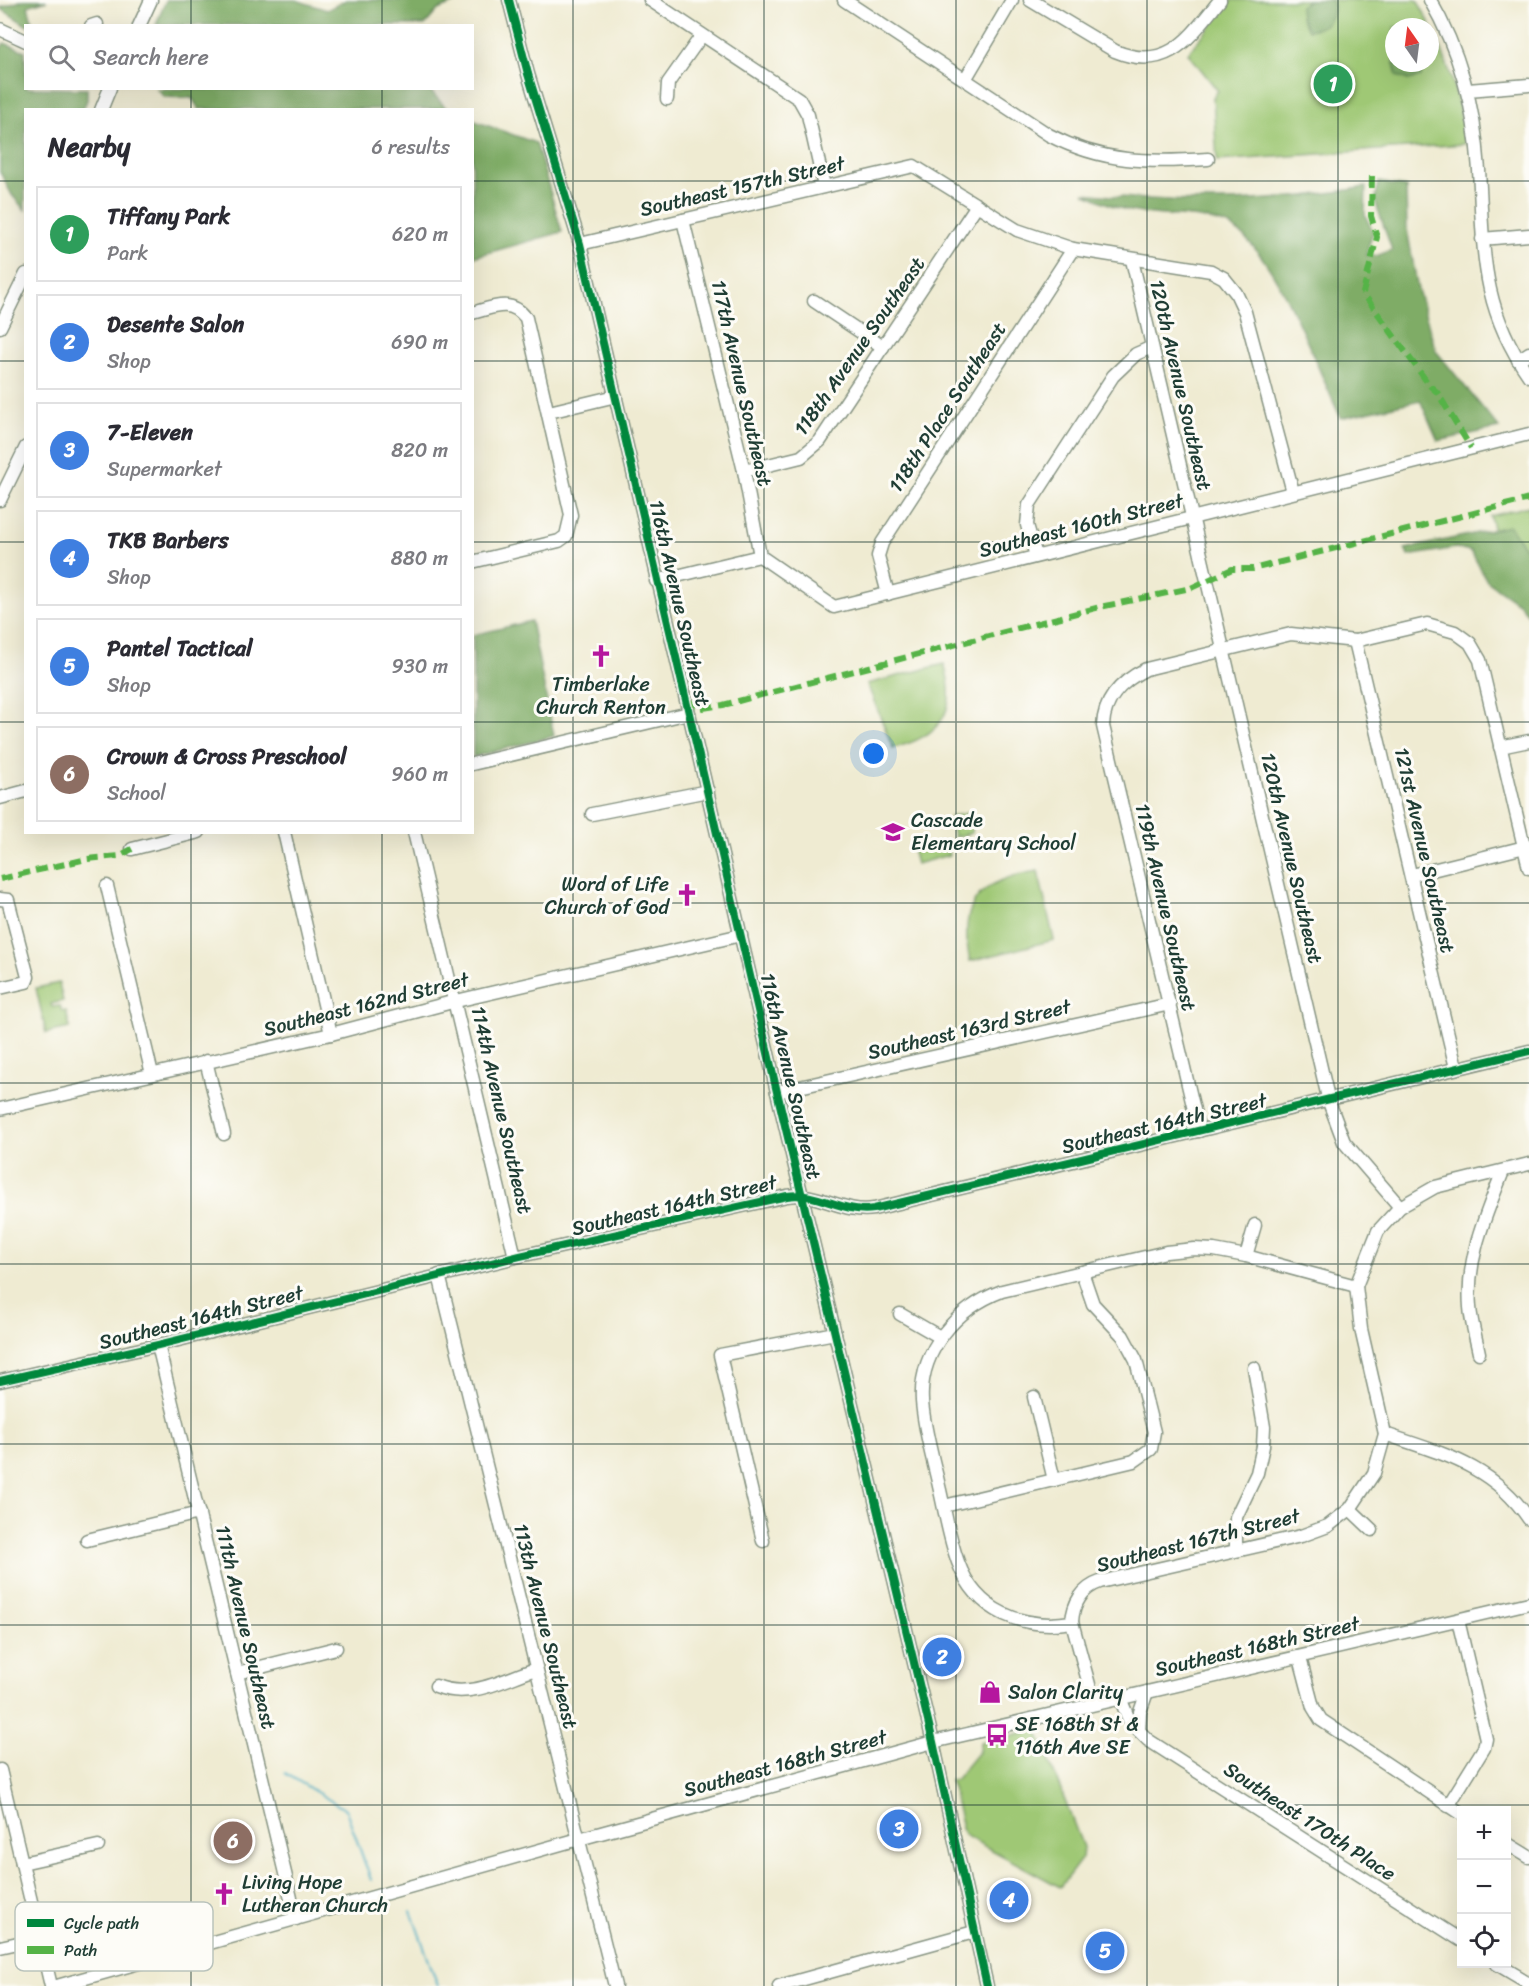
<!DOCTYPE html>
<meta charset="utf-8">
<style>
body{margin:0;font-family:Sriracha,sans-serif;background:#f2f2f3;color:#2b2b33}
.controls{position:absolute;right:18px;bottom:18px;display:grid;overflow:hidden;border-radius:0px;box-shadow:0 6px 24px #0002}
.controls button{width:54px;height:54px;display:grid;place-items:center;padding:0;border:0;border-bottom:2px solid #e1e1e2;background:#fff;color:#2b2b33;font:30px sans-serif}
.compass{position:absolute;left:1385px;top:18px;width:54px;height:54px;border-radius:50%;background:#fff;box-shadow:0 6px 24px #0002;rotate:346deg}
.you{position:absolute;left:874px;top:754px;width:21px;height:21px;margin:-15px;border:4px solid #fff;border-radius:50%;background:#1a73e8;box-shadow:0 0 0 9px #1a73e833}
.badge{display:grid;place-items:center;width:39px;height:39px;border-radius:50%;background:#b5179e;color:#fff;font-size:20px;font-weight:700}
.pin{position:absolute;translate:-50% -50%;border:3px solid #fff;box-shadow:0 2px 6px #0006}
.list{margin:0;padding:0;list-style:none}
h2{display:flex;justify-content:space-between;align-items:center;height:78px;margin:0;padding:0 24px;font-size:26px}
h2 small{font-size:20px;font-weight:400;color:#7c7c81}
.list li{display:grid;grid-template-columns:39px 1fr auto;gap:18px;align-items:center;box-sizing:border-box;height:96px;margin:0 12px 12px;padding:0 12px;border:2px solid #e1e1e2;border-radius:0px}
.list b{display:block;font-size:22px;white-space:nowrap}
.list p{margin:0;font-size:20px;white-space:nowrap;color:#7c7c81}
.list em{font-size:20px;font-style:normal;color:#7c7c81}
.icon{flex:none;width:33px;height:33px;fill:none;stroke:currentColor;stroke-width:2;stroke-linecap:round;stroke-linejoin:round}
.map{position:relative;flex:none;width:1529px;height:1986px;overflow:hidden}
.search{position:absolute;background:#fff;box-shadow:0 6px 24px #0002;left:24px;top:24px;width:450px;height:66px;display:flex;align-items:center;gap:15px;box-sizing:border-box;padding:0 21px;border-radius:0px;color:#7c7c81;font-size:22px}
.panel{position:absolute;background:#fff;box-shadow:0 6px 24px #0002;left:24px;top:108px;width:450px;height:726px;border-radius:0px}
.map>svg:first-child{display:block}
.green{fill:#9fc874;stroke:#5f8254;stroke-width:1.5;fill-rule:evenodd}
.forest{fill:#7fac66;stroke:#4f744d;stroke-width:1.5}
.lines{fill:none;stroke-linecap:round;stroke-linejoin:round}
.stream{stroke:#43abc3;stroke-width:2}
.minor-casing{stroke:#879483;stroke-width:15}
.minor{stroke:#fff;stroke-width:12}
.quiet{stroke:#55b346;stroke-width:6;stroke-dasharray:12 6;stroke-linecap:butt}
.cycleway-casing{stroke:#fdfcf7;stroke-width:11}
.cycleway{stroke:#00873e;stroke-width:8}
.grid{fill:none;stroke:#1f3d34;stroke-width:1.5;stroke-opacity:0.55}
.labels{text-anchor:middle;stroke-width:6;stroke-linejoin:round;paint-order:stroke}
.street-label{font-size:20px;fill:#1f3d34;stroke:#fdfcf7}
.poi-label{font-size:20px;fill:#1f3d34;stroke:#fdfcf7;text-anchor:start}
.key{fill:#fdfcf7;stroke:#bac3bc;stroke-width:1.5}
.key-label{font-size:16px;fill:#1f3d34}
</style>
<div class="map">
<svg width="1529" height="1986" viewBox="0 0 1529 1986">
<rect width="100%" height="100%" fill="#fdfcf7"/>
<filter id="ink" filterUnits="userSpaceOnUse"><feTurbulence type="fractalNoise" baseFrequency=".0167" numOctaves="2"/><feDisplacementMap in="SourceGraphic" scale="12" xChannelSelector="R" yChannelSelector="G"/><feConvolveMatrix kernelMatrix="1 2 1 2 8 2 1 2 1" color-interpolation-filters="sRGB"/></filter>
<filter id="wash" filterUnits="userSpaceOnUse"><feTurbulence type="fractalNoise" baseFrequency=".008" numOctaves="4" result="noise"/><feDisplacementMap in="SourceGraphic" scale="24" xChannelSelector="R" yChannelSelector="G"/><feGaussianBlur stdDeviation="1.35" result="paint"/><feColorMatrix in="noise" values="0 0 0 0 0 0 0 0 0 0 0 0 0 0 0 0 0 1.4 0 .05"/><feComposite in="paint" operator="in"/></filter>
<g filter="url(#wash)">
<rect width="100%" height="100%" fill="#efebd2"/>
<g class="green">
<path d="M1232 0H1417C1444 45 1459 92 1465 144L1217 161 1213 97 1218 91 1188 53ZM1394 27H1430V63H1394Z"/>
<path d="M1529 506V586L1497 543 1490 516Z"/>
<path d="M944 664C960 712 939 737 893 748L867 684Z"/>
<path d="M968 813 972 833 954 837 950 817Z"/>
<path d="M945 841 949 855 916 864 912 849Z"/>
<path d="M1038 871 1054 940 970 961C957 901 982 879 1038 871Z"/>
<path d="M59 983 63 1001 51 1004 52 1007 60 1006 62 1011H66L70 1028 46 1033 36 988Z"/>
<path d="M1037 1729 1083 1847 1082 1858 1060 1887 964 1835 950 1780H955L979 1751 980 1743Z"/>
</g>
<g class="forest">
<path d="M23 0H47L28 6 33 25H26L0 8Z"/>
<path d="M166 0H296L327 10 346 0H456L455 3 438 10 425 25H156Z"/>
<path d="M1308 0H1332C1336 19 1326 28 1308 30L1301 17 1300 6Z"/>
<path d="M4 43 25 51 26 88 87 89V100L83 109 26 110 25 210 12 195 0 172V50Z"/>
<path d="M1394 63H1424L1421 77 1408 80 1397 76Z"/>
<path d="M157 89H429L447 109H199L192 98 164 97Z"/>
<path d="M472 120 536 143 562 232 473 257Z"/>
<path d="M1379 182 1406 187 1407 229 1418 290 1436 351 1499 428 1438 441 1420 400 1341 418C1317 371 1273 238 1222 223 1193 214 1165 217 1136 212 1117 209 1101 201 1084 193 1178 205 1272 204 1366 187L1365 215 1373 232 1366 255 1376 256 1392 250 1375 201Z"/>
<path d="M1509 526 1529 553V615L1519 604 1487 581 1471 551 1456 548 1408 556 1405 549Z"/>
<path d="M531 621 554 736 473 757V635Z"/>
</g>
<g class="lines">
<g class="stream">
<path d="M285 1773 346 1810 371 1880"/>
<path d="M411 1911 438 1986"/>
</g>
</g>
</g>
<g filter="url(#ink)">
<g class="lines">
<g class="minor-casing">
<g id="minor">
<path d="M509 0 528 74 580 244 777 1092 933 1742 987 1986"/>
<path d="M650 0 799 99 808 115 824 186"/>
<path d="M844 0 1049 135C1103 163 1149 163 1208 159"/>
<path d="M1030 0 1115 51C1168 73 1190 37 1220 0"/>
<path d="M1430 0C1461 53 1475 110 1479 170 1484 251 1480 306 1529 376"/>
<path d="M91 26 97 24"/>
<path d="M139 26 151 0"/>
<path d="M0 29 26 41"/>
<path d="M966 78 1012 0"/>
<path d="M1468 90 1529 85"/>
<path d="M667 99 668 83 702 35"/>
<path d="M101 110 110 88"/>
<path d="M683 220 744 471 760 556"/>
<path d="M1482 239 1529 235"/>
<path d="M580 244 914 166 1017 230 1073 249 1211 271 1224 278 1236 293 1245 312 1293 492"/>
<path d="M1132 260 1329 1102 1344 1142 1400 1207"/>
<path d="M814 301 883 347"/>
<path d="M472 313C494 307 511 298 526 318L571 515 566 536 559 541 472 562"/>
<path d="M0 327 26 274"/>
<path d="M1518 360 1529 353"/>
<path d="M549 412 616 396"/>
<path d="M744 471 801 457 820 441 977 205"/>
<path d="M0 500 26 447"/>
<path d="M1036 556 1027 525 1029 505 1113 376 1136 354 1152 347"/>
<path d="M656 581 760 556 834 607 1529 434"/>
<path d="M888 594 878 556 882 543 1073 249"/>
<path d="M1355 641 1456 1068"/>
<path d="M1500 747 1529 741"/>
<path d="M472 764 689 713"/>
<path d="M0 798 26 791"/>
<path d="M592 814 708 791"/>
<path d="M284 832 331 1034"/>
<path d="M414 832 515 1257"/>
<path d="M132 849 199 832"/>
<path d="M1412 875 1529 846"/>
<path d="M107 886 152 1074"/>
<path d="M0 899 8 900 28 977 26 982 0 988"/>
<path d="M206 1061 224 1134"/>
<path d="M777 1092 1170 1004"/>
<path d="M0 1109 331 1034 456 1001 741 935"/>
<path d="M1199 1131 1103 726C1104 698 1122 681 1146 669L1291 634 1355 641 1427 624 1455 632 1470 643 1480 660 1529 868"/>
<path d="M1246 1256 1255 1225"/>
<path d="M439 1275 615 1986"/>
<path d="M900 1314 940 1337"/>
<path d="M158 1345 296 1919"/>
<path d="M1479 1353C1476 1338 1471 1322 1470 1307 1466 1258 1486 1215 1503 1171"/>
<path d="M0 1381 158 1345 520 1256 787 1196C818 1191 843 1214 874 1209L1529 1051"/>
<path d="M1034 1397 1054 1480"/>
<path d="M1385 1434C1443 1454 1492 1465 1529 1519"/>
<path d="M944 1506 1134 1461 1151 1449 1154 1432 1136 1360 1123 1336 1093 1304 1082 1272"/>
<path d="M1350 1509 1372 1530"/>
<path d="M87 1540 199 1513"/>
<path d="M763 1541 720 1355 835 1333"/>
<path d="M1236 1550V1517L1257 1473 1263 1446 1264 1427 1254 1368"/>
<path d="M1072 1622C1023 1630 976 1612 958 1562 949 1538 945 1511 939 1486 933 1459 924 1430 922 1401 919 1350 957 1308 1002 1291L1166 1252 1194 1249 1214 1250 1246 1256 1356 1286"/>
<path d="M1300 1658 1313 1707 1321 1720 1462 1814"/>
<path d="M237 1673 336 1648"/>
<path d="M436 1686C471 1700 504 1679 536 1669"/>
<path d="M1120 1698 1130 1722 1148 1740 1462 1941"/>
<path d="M1094 1703 1072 1622C1073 1604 1082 1588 1100 1582L1301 1536 1328 1526 1350 1509 1374 1473 1385 1434 1361 1329 1356 1286 1378 1231 1400 1207 1435 1187 1529 1164"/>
<path d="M1139 1731 1140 1712 1147 1692"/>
<path d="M0 1770 51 1986"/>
<path d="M1448 1806 1484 1748 1486 1739 1458 1620"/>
<path d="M1506 1843 1529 1857"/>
<path d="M22 1863 98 1846"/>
<path d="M0 1947 40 1938"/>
<path d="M1497 1964 1529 1983"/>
<path d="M57 1986 579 1839 933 1742 1529 1603"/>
<path d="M779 1986 974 1932"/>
</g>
</g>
<use href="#minor" class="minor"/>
<g class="quiet">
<path d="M1372 176 1371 216 1377 237 1363 293 1430 386 1437 392 1471 448"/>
<path d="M686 700 703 708 723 705 1100 607 1191 588 1232 569H1253L1529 499"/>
<path d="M0 879 87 859 119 856 132 849"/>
</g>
<g class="cycleway-casing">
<g id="cycleway">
<path d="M509 0 528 74 580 244 777 1092 933 1742 987 1986"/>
<path d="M0 1381 158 1345 520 1256 787 1196C818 1191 843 1214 874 1209L1529 1051"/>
</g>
</g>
<use href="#cycleway" class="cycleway"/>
</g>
</g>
<path class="grid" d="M191 0V26M382 0V26M573 0V1986M764 0V1986M956 0V1986M1147 0V1986M1338 0V1986M191 88V110M382 88V110M0 181H26M472 181H1529M0 361H26M472 361H1529M0 542H26M472 542H1529M0 722H26M472 722H1529M191 832V1986M382 832V1986M0 903H1529M0 1083H1529M0 1264H1529M0 1444H1529M0 1625H1529M0 1805H1529"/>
<defs>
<g id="church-bare" transform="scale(1.8)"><path d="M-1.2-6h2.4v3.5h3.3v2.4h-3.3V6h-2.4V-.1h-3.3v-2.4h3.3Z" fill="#b5179e" stroke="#fdfcf7" stroke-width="2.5" paint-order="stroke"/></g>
<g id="school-bare" transform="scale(1.8)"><path d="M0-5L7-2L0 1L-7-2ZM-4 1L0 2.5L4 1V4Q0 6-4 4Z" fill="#b5179e" stroke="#fdfcf7" stroke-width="2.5" paint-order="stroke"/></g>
<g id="shop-bare" transform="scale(1.8)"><path d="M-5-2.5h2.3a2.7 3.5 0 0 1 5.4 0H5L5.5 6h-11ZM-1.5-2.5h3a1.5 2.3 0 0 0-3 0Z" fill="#b5179e" stroke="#fdfcf7" stroke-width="2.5" paint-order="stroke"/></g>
<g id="bus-bare" transform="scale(1.8)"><path d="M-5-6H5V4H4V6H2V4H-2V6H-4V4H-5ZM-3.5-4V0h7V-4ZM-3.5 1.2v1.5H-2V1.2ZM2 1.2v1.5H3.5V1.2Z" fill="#b5179e" stroke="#fdfcf7" stroke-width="2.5" paint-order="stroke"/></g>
</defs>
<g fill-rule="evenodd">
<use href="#church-bare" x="601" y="656"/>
<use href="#school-bare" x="893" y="832"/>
<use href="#church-bare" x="687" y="895"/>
<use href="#shop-bare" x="990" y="1692"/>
<use href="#bus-bare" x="997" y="1735"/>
<use href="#church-bare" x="224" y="1894"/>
</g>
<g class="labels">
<g class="street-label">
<text transform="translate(742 186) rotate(-13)" y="7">Southeast 157th Street</text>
<text transform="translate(859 346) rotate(-55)" y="7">118th Avenue Southeast</text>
<text transform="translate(742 383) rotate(77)" y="7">117th Avenue Southeast</text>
<text transform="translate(1181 385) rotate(77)" y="7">120th Avenue Southeast</text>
<text transform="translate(947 407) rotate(-57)" y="7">118th Place Southeast</text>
<text transform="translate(1081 525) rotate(-14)" y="7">Southeast 160th Street</text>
<text transform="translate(680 603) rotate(77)" y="7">116th Avenue Southeast</text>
<text transform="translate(1425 850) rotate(77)" y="7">121st Avenue Southeast</text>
<text transform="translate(1292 858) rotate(77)" y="7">120th Avenue Southeast</text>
<text transform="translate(1166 907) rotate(77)" y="7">119th Avenue Southeast</text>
<text transform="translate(366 1004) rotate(-14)" y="7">Southeast 162nd Street</text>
<text transform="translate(969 1029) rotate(-13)" y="7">Southeast 163rd Street</text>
<text transform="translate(791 1076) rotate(77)" y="7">116th Avenue Southeast</text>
<text transform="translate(502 1110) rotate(77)" y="7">114th Avenue Southeast</text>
<text transform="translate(1164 1123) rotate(-13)" y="7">Southeast 164th Street</text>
<text transform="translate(674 1205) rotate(-13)" y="7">Southeast 164th Street</text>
<text transform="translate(201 1317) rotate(-14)" y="7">Southeast 164th Street</text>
<text transform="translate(1198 1540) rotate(-14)" y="7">Southeast 167th Street</text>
<text transform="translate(546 1626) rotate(76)" y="7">113th Avenue Southeast</text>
<text transform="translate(246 1627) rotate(77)" y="7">111th Avenue Southeast</text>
<text transform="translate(1257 1646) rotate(-13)" y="7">Southeast 168th Street</text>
<text transform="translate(785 1763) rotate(-15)" y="7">Southeast 168th Street</text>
<text transform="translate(1310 1821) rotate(33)" y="7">Southeast 170th Place</text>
</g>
<g class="poi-label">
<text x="601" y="691" text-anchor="middle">Timberlake<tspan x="601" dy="23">Church Renton</tspan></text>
<text x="911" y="827">Cascade<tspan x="911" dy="23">Elementary School</tspan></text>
<text x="669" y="891" text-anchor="end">Word of Life<tspan x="669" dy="23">Church of God</tspan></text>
<text x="1008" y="1699">Salon Clarity</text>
<text x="1015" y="1731">SE 168th St &amp;<tspan x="1015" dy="23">116th Ave SE</tspan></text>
<text x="242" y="1889">Living Hope<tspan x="242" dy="23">Lutheran Church</tspan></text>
</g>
</g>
<rect x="15" y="1902" width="198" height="69" rx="9" class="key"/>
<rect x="27" y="1919" width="27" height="8" fill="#00873e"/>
<rect x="27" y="1946" width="27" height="8" fill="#55b346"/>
<g class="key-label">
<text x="64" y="1929">Cycle path</text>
<text x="64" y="1956">Path</text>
</g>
</svg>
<div class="controls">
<button>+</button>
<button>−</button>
<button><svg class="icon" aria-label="locate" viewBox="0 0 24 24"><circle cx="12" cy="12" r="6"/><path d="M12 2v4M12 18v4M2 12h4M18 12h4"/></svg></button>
</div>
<svg class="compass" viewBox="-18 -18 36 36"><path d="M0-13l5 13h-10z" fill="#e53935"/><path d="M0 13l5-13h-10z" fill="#7c7c81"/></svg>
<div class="you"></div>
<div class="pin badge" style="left:1333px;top:84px;background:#2e9e5b">1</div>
<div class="pin badge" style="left:942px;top:1657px;background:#3f7fe0">2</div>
<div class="pin badge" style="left:899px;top:1829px;background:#3f7fe0">3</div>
<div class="pin badge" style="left:1009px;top:1900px;background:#3f7fe0">4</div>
<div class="pin badge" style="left:1105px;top:1951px;background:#3f7fe0">5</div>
<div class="pin badge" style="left:233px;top:1841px;background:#8d6e63">6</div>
<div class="search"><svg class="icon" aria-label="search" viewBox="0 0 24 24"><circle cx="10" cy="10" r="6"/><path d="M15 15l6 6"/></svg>Search here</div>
<section class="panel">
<h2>Nearby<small>6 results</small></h2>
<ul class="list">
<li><span class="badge" style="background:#2e9e5b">1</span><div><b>Tiffany Park</b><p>Park</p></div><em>620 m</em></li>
<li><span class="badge" style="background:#3f7fe0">2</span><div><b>Desente Salon</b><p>Shop</p></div><em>690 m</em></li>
<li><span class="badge" style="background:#3f7fe0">3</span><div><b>7-Eleven</b><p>Supermarket</p></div><em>820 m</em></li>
<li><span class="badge" style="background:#3f7fe0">4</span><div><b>TKB Barbers</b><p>Shop</p></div><em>880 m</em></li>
<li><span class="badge" style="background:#3f7fe0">5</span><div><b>Pantel Tactical</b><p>Shop</p></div><em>930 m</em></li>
<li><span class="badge" style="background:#8d6e63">6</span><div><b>Crown &amp; Cross Preschool</b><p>School</p></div><em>960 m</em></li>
</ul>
</section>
</div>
